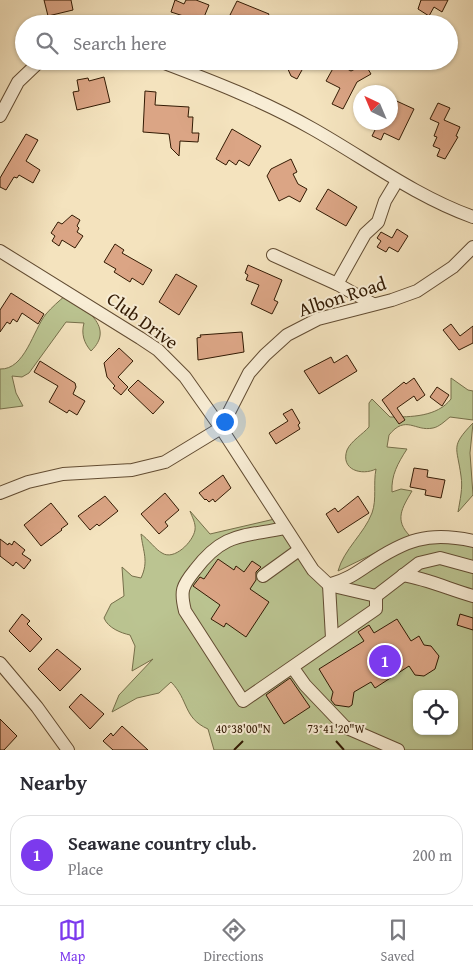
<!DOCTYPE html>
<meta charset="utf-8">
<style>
body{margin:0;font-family:"Gentium Book Plus",serif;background:#f2f2f3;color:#2b2b33}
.controls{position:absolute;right:15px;bottom:15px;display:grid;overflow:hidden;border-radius:10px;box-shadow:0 1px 4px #0004}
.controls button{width:45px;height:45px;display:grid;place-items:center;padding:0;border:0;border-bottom:1px solid #e1e1e2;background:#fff;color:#2b2b33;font:25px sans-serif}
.compass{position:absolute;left:353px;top:85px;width:45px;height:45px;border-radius:50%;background:#fff;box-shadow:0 1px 4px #0004;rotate:316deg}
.you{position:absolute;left:224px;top:421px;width:18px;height:18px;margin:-12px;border:4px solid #fff;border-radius:50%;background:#1a73e8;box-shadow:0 0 0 8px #1a73e833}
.badge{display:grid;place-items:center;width:32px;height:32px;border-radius:50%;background:#7c3aed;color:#fff;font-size:16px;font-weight:700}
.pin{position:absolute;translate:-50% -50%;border:2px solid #fff;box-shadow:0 1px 5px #0006}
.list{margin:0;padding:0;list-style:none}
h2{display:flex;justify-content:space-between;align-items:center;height:65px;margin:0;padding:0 20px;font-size:21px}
h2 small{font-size:16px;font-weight:400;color:#7c7c81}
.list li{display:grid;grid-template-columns:32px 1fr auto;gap:15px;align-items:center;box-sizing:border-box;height:80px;margin:0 10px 10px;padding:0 10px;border:1px solid #e1e1e2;border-radius:20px}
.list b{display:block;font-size:19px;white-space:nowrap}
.list p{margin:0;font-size:16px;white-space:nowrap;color:#7c7c81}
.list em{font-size:16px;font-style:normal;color:#7c7c81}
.icon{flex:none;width:28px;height:28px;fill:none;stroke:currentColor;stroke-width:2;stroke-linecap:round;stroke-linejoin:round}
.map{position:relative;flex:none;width:473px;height:750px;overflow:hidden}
.search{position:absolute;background:#fff;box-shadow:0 1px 4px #0004;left:15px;right:15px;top:15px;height:55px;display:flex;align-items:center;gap:12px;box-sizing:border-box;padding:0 18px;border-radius:28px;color:#7c7c81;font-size:19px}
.sheet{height:155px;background:#fff}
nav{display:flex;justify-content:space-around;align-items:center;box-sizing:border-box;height:70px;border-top:1px solid #e1e1e2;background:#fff;font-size:14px;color:#7c7c81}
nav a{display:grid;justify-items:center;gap:2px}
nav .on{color:#7c3aed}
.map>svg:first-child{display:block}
.green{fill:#bbc491;stroke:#766f4a;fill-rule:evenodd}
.building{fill:#dba585;stroke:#321a03}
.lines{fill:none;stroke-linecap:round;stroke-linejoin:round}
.minor-casing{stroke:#624c32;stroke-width:14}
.minor{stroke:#f8edd5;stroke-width:12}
.ticks{fill:none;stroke:#321a03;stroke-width:2}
.labels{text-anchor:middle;stroke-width:4;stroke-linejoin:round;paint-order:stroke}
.street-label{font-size:19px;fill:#321a03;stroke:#f8edd5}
.ticks-label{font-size:12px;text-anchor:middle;fill:#321a03;stroke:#f8edd5;stroke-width:4;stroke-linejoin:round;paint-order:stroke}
</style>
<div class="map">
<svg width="473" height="750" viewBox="0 0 473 750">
<rect width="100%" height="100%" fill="#f4e3be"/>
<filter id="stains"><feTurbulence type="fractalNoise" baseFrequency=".004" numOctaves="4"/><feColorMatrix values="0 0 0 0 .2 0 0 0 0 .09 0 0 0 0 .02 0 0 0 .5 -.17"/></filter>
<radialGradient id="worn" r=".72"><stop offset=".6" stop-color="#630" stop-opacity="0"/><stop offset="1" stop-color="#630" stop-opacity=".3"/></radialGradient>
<g class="green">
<path d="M66 295C84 308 116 327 91 351 84 343 81 334 84 323L66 322 29 373 22 377 12 376 16 393 23 406 0 409V369C25 370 33 330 46 314 52 307 59 301 66 295Z"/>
<path d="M451 378 468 390 473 391V420L450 417C445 421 439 427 433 428 415 432 406 414 389 435L387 447 407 449C398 463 391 475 392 492L401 489 412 491C402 508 394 520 410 536L338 571C344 549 364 534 372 513 377 499 373 484 376 469 362 476 340 470 347 450 351 441 363 434 369 427V403L372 399 390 417C411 417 437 417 451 399Z"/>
<path d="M473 423 470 453 473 495 458 512C460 500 463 488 461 476 457 446 450 447 473 423Z"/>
<path d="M190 511 210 534 279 518 324 583 417 535 473 540V750H214L208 729C183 718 189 700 171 682L159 693 137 698 112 712 119 695 153 659 132 671 135 646 130 635C121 633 108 628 104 618L111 604 124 596 122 567 132 576 141 578C149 561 143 552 141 534 148 539 156 550 162 553 174 561 193 542 195 530 196 523 192 517 190 511ZM417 694H454V731H417Z"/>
</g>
<g class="building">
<path d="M44 0H71L73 10 48 16Z"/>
<path d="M175 0 184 4 186 0H196L209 5 202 22 171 12Z"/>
<path d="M421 0H448L442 12 434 7 429 16 418 9Z"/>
<path d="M237 1 269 14 264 24H251L230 15Z"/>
<path d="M291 61H307L297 79 291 76 287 67 286 63Z"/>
<path d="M336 63 351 71 365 64 371 74 357 82 343 109 332 104 340 88 326 81Z"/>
<path d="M104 77 110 102 77 110 73 92 79 91 77 80 88 78 89 81Z"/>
<path d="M145 91 156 92 155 105 189 107 188 117H193L192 133H199L198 142 180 141 179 156 171 148 169 134 143 132Z"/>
<path d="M390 98 414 109 399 140 384 133 381 140 372 136 379 122H390Z"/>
<path d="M438 103 450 108 444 120 460 127 456 136 458 137 445 159 437 156 440 149 433 146 437 137 434 136 439 123 430 119Z"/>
<path d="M232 129 261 146 249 166 239 160 236 165 229 160 226 165 216 159Z"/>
<path d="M26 134 38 140 26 161 40 170 33 183 19 175 17 178 14 177 6 190 0 187V178Z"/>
<path d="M291 159 297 172 293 174 298 184 307 189 300 202 289 196 279 201 267 176 271 169Z"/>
<path d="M328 189 357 207 346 226 316 209Z"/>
<path d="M72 215 80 220 77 226 79 228 77 232 83 236 75 248 62 240 59 246 52 241 55 236 51 233 58 222 62 224Z"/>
<path d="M397 229 408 236 398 252 389 247 386 252 377 247 381 241 377 238 381 232 392 238Z"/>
<path d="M115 244 124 250 122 253 152 270 143 285 132 278 130 282 114 272 116 269 104 262Z"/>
<path d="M248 265 282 280 274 300 278 302 272 314 251 304 259 285 246 280 248 275 245 273Z"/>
<path d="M176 274 197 286 179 315 159 302Z"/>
<path d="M11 293 44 314 38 324 22 313 17 322 13 319 10 324 7 322 0 332V310Z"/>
<path d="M451 324 460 336 473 326V343L459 350 443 330Z"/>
<path d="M242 332 244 352 198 360 197 338 201 337 200 335Z"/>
<path d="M119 348 133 361 118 377 128 387 121 395 113 388 115 386 107 377 104 363Z"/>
<path d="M347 355 357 371 319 394 304 371 331 357 334 363Z"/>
<path d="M40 361 75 383 76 387 73 394 85 401 77 415 69 410 67 413 49 402 58 386 34 372Z"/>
<path d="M414 378 425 395 417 401 414 396 397 408 405 420 399 424 382 400 404 382 406 384Z"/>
<path d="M138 380 164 402 153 414 128 390Z"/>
<path d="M437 387 449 395 442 406 430 397Z"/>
<path d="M292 409 300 423 298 425 300 429 276 444 269 433 288 421 283 414Z"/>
<path d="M414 468 428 470 427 477 445 480 441 498 425 495 426 490 410 487Z"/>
<path d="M223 475 231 488 215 502 213 499 209 502 206 499 205 500 199 493Z"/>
<path d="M165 493 179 510 165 522 168 526 159 534 141 514Z"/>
<path d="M105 496 118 511 99 526 97 524 90 530 78 516Z"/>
<path d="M358 496 369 513 338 533 326 514 335 508 338 512Z"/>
<path d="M51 503 68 524 61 529 62 530 41 546 24 525Z"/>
<path d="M0 539 8 545 9 543 12 545 14 541 25 550 22 554 31 560 24 569 16 562 13 566 0 556Z"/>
<path d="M218 559 234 570 236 566 244 572 252 561 261 567 256 572V580L250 589 269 602 246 637 226 623 224 627 211 619 220 605 193 586 200 577 204 579Z"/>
<path d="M22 614 30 621 27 624 42 639 30 652 9 631Z"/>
<path d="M460 614 473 618V630L457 625Z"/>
<path d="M397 619 411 641 419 636 424 645 431 646 439 656 435 669 424 676 415 675 409 666 375 688 371 682 354 692 352 705 349 707 335 705 331 700 333 692 319 669 364 641 358 632 369 625 374 633Z"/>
<path d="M57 649 81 669 60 691 38 669Z"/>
<path d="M290 678 310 707 284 724 266 695Z"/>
<path d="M81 694 104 714 90 729 69 707Z"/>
<path d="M0 719 17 736 4 750H0Z"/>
<path d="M122 726 148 750H113L103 741 111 733 113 736Z"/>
</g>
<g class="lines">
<g class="minor-casing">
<g id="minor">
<path d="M159 61C212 81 264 101 313 129 366 159 415 196 473 217"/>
<path d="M0 116 18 82 40 61"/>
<path d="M0 251 140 338 158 350 185 377 221 428 313 570 329 585 376 596"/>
<path d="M273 255 337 284 373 304"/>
<path d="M337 284 365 234 378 222 385 201 397 181"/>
<path d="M0 493 28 482 63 474 132 470 165 462 221 428 249 373 265 355 287 335 318 319 392 300 417 291 453 267 473 247"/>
<path d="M285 528C242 537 224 532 195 570 182 586 180 591 185 611L243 701 376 609V596L419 563 440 558 473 567"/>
<path d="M403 575C427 579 449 589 473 596"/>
<path d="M263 576 299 550"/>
<path d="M331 584C346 580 355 574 368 565 405 540 428 531 473 541"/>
<path d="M329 585 332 638"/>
<path d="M0 663 37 707 68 750"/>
<path d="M293 668 305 685 345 727 398 750"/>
</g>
</g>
<use href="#minor" class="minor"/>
</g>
<path class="ticks" d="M336 741 344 750M234 750 243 741"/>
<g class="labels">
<g class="street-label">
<text transform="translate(342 296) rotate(-18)" y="7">Albon Road</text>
<text transform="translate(143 320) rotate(36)" y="7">Club Drive</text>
</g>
</g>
<g class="ticks-label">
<text x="336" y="733">73°41'20"W</text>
<text x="243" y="733">40°38'00"N</text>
</g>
<rect width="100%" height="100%" filter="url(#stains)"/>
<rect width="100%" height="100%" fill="url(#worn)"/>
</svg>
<div class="controls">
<button><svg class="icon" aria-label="locate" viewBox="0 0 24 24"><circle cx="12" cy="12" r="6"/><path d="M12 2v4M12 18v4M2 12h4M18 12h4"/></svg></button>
</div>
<svg class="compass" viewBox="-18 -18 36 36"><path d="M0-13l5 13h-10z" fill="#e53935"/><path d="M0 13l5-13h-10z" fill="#7c7c81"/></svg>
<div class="you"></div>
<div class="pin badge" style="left:385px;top:661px">1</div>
<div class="search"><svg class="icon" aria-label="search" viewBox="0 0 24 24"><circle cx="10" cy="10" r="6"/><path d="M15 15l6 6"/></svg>Search here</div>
</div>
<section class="sheet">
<h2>Nearby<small></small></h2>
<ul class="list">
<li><span class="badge">1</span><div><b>Seawane country club.</b><p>Place</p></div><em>200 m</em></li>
</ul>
</section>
<nav>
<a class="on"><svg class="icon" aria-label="map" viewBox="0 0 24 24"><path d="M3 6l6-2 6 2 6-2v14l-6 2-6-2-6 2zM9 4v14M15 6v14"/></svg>Map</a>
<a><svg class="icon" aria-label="directions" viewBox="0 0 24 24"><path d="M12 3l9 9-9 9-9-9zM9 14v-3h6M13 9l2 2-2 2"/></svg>Directions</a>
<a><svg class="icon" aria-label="saved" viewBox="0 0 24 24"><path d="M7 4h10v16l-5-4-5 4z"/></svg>Saved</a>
</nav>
